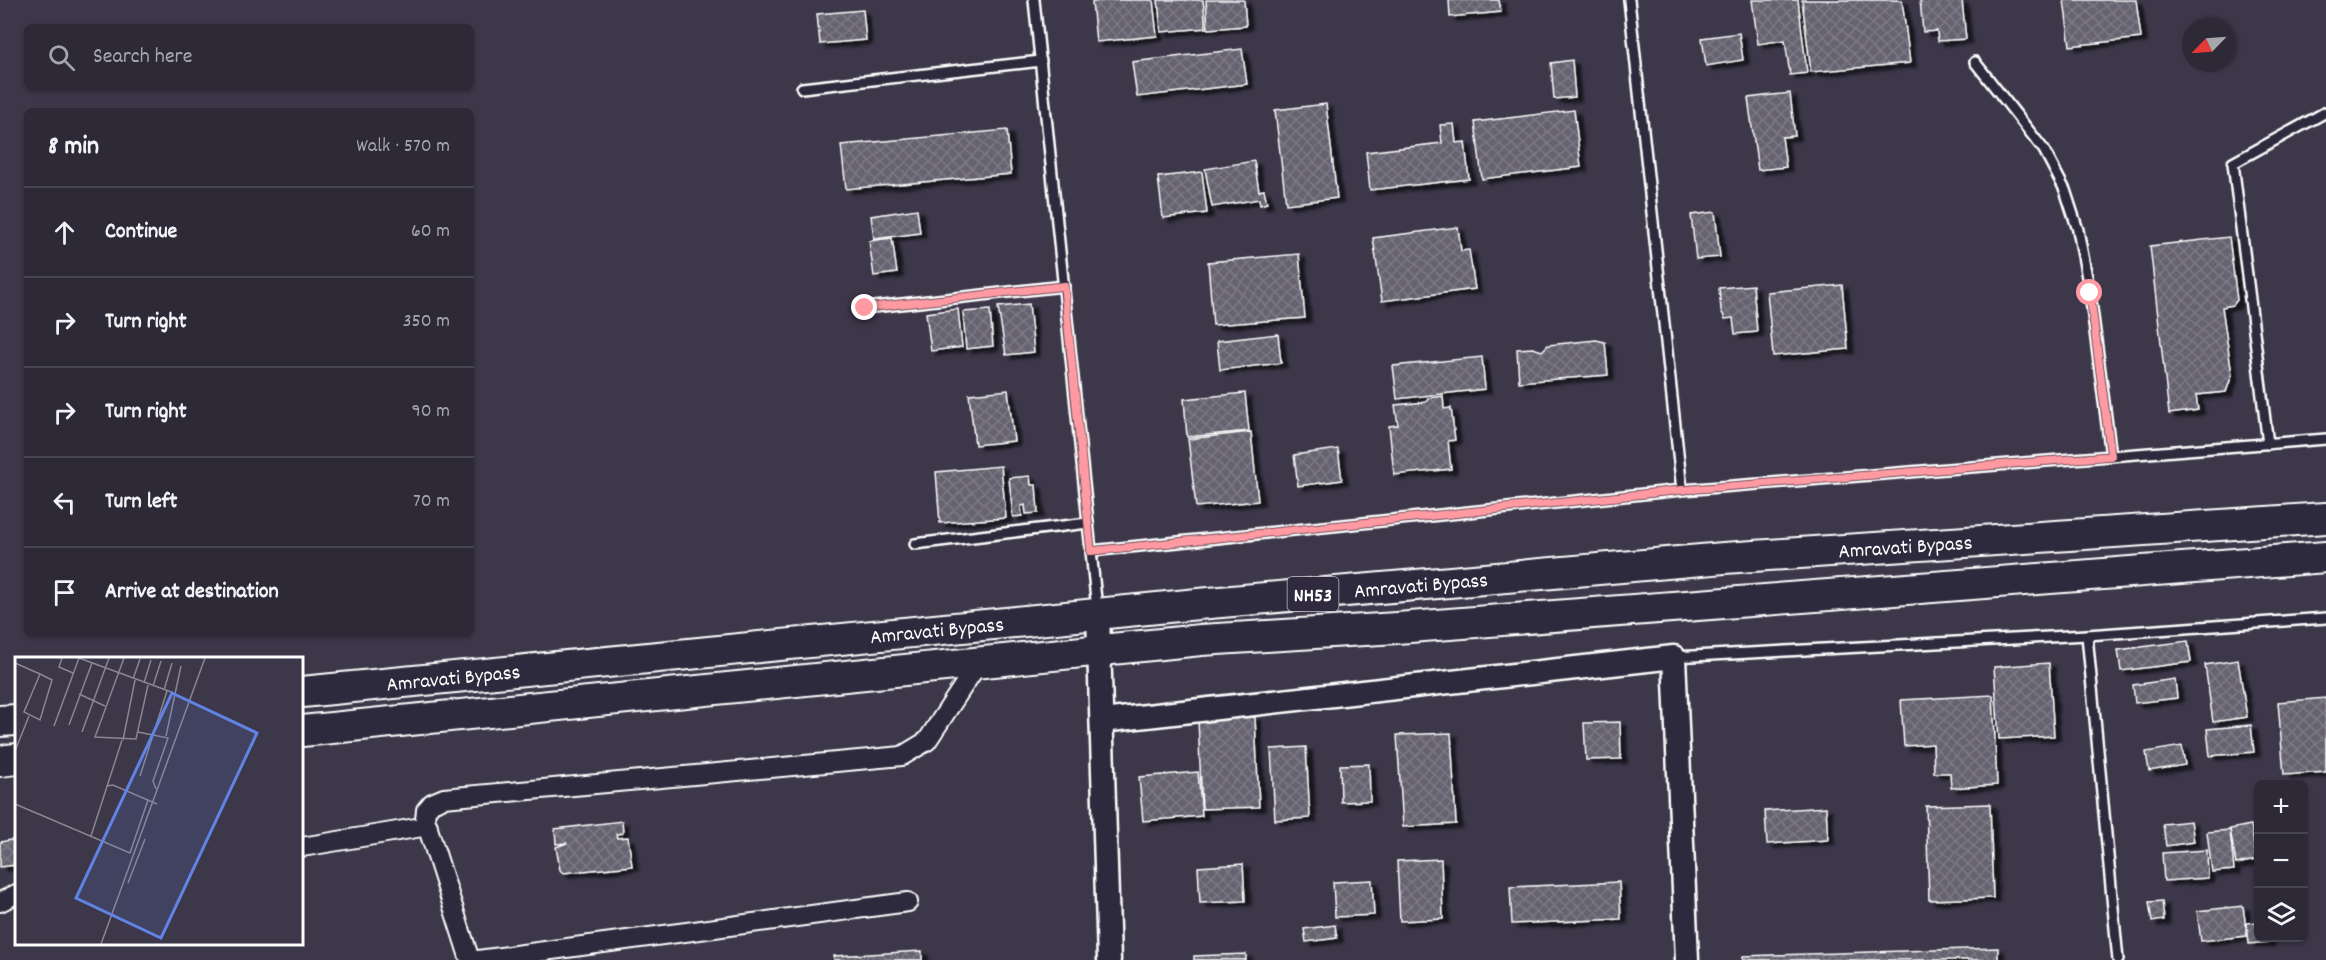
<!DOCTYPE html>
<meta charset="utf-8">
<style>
body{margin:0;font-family:Dekko,sans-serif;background:#393542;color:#f1f3f6}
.controls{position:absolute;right:18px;bottom:18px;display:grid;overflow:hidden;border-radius:9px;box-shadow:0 2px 4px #0004}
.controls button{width:54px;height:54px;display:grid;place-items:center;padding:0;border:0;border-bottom:2px solid #484552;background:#2d2937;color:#f1f3f6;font:30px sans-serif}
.compass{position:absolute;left:2182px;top:18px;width:54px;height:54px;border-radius:50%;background:#2d2937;box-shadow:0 2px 4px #0004;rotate:245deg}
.stop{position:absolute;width:18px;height:18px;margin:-14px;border:4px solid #ff9aa2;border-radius:50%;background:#fff}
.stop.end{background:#ff9aa2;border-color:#fff;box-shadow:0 2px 6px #0008}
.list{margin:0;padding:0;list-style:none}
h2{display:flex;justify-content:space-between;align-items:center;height:78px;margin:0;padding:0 24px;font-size:26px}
h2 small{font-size:20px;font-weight:400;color:#a7a6ad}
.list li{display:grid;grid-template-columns:39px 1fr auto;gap:18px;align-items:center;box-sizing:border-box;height:90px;padding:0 24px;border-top:2px solid #484552}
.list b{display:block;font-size:22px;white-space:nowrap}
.list em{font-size:20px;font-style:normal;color:#a7a6ad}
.icon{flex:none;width:33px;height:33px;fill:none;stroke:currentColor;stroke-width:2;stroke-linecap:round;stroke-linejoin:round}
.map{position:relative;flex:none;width:2326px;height:960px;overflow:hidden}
.search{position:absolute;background:#2d2937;box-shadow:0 2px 4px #0004;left:24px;top:24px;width:450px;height:66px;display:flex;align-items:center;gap:15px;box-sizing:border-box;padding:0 21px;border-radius:9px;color:#a7a6ad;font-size:22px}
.panel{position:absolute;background:#2d2937;box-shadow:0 2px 4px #0004;left:24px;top:108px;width:450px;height:528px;border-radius:9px}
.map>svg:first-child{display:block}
.building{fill:url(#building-cross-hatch);stroke:#fff;stroke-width:1.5;filter:url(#shadow)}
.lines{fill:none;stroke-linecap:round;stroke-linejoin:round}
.service-casing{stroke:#fff;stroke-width:14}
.minor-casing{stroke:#fff;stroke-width:22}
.tertiary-casing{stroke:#fff;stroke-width:27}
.trunk-casing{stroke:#fff;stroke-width:34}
.service{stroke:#2f2a3d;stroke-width:9}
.minor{stroke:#2f2a3d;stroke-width:18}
.tertiary{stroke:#2f2a3d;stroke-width:22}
.trunk{stroke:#2f2a3d;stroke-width:30}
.route{stroke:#ff9aa2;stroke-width:8}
.labels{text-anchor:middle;stroke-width:6;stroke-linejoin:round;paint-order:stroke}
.shield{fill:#2f2a3d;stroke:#c1bfc5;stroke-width:1.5}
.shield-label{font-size:20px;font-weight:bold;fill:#fff}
.street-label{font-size:21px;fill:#fff;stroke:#2f2a3d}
.inset-road{fill:none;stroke:#8a8792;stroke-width:1.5}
.view{fill:#6183e4;fill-opacity:0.15;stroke:#6183e4;stroke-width:3}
.inset-edge{fill:none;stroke:#fff;stroke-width:3}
</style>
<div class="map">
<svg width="2326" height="960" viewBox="0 0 2326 960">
<defs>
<pattern id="building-cross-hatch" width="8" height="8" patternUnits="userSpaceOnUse" patternTransform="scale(1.5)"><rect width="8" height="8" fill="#666270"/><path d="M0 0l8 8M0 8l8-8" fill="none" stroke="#7d7a85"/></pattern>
<filter id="shadow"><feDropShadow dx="6" dy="4" stdDeviation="1.5" flood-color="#0009"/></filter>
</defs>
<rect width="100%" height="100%" fill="#3c3749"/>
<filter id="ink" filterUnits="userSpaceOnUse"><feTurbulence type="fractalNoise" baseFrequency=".0167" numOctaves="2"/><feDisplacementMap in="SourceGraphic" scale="12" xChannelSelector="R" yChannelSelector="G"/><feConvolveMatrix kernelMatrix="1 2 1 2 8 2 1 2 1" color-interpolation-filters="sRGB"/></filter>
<g filter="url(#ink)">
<g class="building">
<path d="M1112 0H1153L1157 36 1096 42 1092 2Z"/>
<path d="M1158 0H1203L1206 28 1161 32Z"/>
<path d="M1206 0H1244L1246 26 1208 29Z"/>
<path d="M1449 0H1499L1501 12 1450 17Z"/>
<path d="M1752 0H1798L1807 73 1790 75 1785 40 1758 44Z"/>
<path d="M1802 0H1902L1910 63 1811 72Z"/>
<path d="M1920 0H1962L1966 39 1938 41 1937 31 1923 32Z"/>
<path d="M2064 0H2136L2141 38 2070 46Z"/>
<path d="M863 10 866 40 820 44 817 14Z"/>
<path d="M1739 33 1743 60 1706 66 1702 38Z"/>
<path d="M1242 49 1247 84 1137 97 1132 62Z"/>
<path d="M1572 60 1575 97 1554 99 1551 63Z"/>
<path d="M1790 93 1795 136 1782 137 1786 167 1758 170 1748 98Z"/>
<path d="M1326 104 1337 198 1286 204 1275 110Z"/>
<path d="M1574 110 1581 167 1482 179 1475 122Z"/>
<path d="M1454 124 1456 143 1465 142 1469 179 1370 190 1366 152 1442 143 1440 125Z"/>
<path d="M1007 130 1011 174 846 189 841 145Z"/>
<path d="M1254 161 1259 191 1264 190 1267 203 1260 205 1259 199 1212 207 1205 169Z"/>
<path d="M1202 172 1207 213 1163 218 1158 177Z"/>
<path d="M917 209 920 233 874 239 871 216Z"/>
<path d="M1715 212 1720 257 1696 259 1691 215Z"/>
<path d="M1458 227 1461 251 1469 250 1475 289 1382 301 1373 238Z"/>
<path d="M2229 237 2237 300 2233 305 2222 307 2232 375 2226 392 2196 395 2198 410 2169 414 2150 246Z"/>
<path d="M892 238 897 273 874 276 869 241Z"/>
<path d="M1299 254 1305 318 1213 325 1208 262Z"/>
<path d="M1753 285 1757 332 1735 334 1733 318 1725 319 1721 310 1719 288Z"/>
<path d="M1842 285 1848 349 1773 356 1767 292Z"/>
<path d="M1029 304 1034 352 1006 355 998 307Z"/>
<path d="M958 309 962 347 931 351 926 313Z"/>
<path d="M990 310 993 346 966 349 963 312Z"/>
<path d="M1278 334 1281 363 1220 370 1217 341Z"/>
<path d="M1596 340 1605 342 1608 375 1519 382 1517 349 1533 348 1542 351 1548 345Z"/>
<path d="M1482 357 1485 389 1397 399 1393 366Z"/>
<path d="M1008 390 1014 441 975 445 969 394Z"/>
<path d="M1245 393 1249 431 1187 437 1184 399Z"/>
<path d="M1443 396 1444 409 1451 408 1455 440 1448 441 1451 469 1394 475 1389 426 1398 425 1395 405 1426 402 1429 398Z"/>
<path d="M1251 432 1258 501 1196 507 1188 439Z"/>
<path d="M1338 449 1342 480 1298 486 1294 455Z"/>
<path d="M1001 466 1006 518 940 523 936 472Z"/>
<path d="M1030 476 1031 485H1036L1038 513 1026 514 1025 505 1021 506 1022 516 1013 517 1009 478Z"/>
<path d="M2188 641 2191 662 2121 671 2118 650Z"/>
<path d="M2238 660 2247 717 2213 722 2205 665Z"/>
<path d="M2049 663 2054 736 1999 739 1994 667Z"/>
<path d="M2175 679 2177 698 2135 703 2133 685Z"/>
<path d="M1993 695 1997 785 1951 788 1950 773H1934L1933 744 1904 746 1901 700Z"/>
<path d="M2326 698V772L2284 775 2278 702Z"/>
<path d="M1255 717 1259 807 1202 809 1198 720Z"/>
<path d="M1620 722 1621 759 1586 760 1584 723Z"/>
<path d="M2251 725 2254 752 2210 756 2207 729Z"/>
<path d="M1451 733 1456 824 1403 827 1397 735Z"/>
<path d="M2182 746 2185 765 2149 771 2146 752Z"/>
<path d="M1306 747 1310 818 1275 820 1271 749Z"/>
<path d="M1369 764 1370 801 1341 802 1340 765Z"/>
<path d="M1198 772 1202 816 1143 821 1139 777Z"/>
<path d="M1990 804 1993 898 1929 900 1926 806Z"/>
<path d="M1826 807 1828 840 1767 844 1765 811Z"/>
<path d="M622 821 623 833 616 834 617 838 628 837 632 866 563 873 560 870 556 847 567 843 556 844 555 829Z"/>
<path d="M2191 821 2194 842 2166 846 2163 824Z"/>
<path d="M2251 825 2256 860 2236 864 2230 829Z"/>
<path d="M2230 830 2234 870 2212 872 2207 832Z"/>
<path d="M16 839V865L0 867V842Z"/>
<path d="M2207 850 2208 878 2164 881 2162 853Z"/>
<path d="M1441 859 1443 919 1400 921 1397 861Z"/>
<path d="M1243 864 1245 901 1200 903 1198 867Z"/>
<path d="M1372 880 1374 915 1335 917 1333 882Z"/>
<path d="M1619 882 1621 919 1512 924 1510 887Z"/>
<path d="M2162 901 2164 920 2152 922 2149 902Z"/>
<path d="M2243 906 2247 936 2201 941 2197 911Z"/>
<path d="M2258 922V938H2269V942L2249 944 2247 923Z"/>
<path d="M1335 925 1337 938 1306 942 1304 929Z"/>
<path d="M1998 948V960H1743V956Z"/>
<path d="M922 951V960H834V956Z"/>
<path d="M1246 954V960H1194V956Z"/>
</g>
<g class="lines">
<g class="service-casing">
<g id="service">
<path d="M1034 0 1097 609"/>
<path d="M1629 0 1682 490"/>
<path d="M1975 62 2044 150 2065 190 2078 230 2090 293 2111 456"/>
<path d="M802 88 1041 61"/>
<path d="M865 308 1064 286"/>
<path d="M2268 444 2233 163 2326 112"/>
<path d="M915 544 1088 523"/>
<path d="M1091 551 1682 490 2326 439"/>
<path d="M2087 635 2118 960"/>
<path d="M1674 657 2087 635 2326 618"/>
</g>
</g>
<g class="minor-casing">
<g id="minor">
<path d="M302 847 428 826"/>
<path d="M0 902 16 894"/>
<path d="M470 960 425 819 426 810 432 803 444 798 902 756 927 741 979 662"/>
<path d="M478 960 908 902"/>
</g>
</g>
<g class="tertiary-casing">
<g id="tertiary">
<path d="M1098 614 1109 960"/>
<path d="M1102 721 1674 657 1687 960"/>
</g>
</g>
<g class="trunk-casing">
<g id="trunk">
<path id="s1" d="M302 692 1198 604 1724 558 2326 518"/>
<path d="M0 721 16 720"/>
<path d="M302 731 1201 640 1397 628 2326 557"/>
<path d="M0 761 16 759"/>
</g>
</g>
<use href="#service" class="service"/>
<use href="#minor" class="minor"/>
<use href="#tertiary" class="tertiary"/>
<use href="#trunk" class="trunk"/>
</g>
</g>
<g class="lines" filter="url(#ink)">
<path class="route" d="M865 308 1064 286 1091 551 1682 490 2111 456 2090 293"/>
</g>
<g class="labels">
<rect class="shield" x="1287.5" y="577" width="51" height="34" rx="4.5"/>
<g class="shield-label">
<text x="1313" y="601">NH53</text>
</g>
<g class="street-label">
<text dy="7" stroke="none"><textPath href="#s1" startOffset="1610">Amravati Bypass</textPath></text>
<text dy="7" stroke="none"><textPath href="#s1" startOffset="1124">Amravati Bypass</textPath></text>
<text dy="7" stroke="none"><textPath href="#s1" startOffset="638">Amravati Bypass</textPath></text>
<text dy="7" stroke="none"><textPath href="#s1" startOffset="152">Amravati Bypass</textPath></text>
</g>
</g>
<g transform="translate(15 657)">
<rect width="288" height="288" fill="#3c3749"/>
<path class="inset-road" d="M47 1 44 10 58 16M64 1 159 36M109 1 80 80 121 82 133 28M0 6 25 17 37 23 25 63 9 55 25 17M118 22 125 2M129 26 136 3M138 29 146 4M149 33 157 6M64 37 90 49M54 68 77 6M39 69 64 1M67 75 94 1M123 75 153 81 138 124 141 132M151 79 166 9M108 83 120 23M0 94 14 59M125 119 152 34M91 129 98 128 142 147M0 147 115 196 133 143M76 179 107 83M113 226 130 182M86 287 190 1"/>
<path class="view" d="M157 36 242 76 146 281 61 241Z"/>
<rect width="288" height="288" class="inset-edge"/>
</g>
</svg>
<div class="controls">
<button>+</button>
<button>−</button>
<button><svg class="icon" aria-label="layers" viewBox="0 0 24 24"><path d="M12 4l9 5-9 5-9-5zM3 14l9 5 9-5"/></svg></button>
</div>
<svg class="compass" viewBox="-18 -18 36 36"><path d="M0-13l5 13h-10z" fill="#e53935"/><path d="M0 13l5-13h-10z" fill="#a7a6ad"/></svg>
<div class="stop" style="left:2090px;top:293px"></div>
<div class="stop end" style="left:865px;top:308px"></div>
<div class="search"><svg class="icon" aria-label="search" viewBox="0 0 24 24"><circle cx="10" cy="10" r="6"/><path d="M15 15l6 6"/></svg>Search here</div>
<section class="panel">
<h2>8 min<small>Walk · 570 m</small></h2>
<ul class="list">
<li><svg class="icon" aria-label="ahead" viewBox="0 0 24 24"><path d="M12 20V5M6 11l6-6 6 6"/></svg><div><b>Continue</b></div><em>60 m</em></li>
<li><svg class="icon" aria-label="right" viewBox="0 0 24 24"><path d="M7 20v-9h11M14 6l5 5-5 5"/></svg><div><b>Turn right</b></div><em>350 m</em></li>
<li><svg class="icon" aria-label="right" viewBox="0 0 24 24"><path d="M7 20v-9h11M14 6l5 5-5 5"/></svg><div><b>Turn right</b></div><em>90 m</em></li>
<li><svg class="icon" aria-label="left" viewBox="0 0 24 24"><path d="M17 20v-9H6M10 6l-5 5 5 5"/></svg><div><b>Turn left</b></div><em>70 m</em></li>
<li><svg class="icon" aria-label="arrive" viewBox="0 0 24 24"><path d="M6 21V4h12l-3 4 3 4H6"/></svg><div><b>Arrive at destination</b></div></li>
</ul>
</section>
</div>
